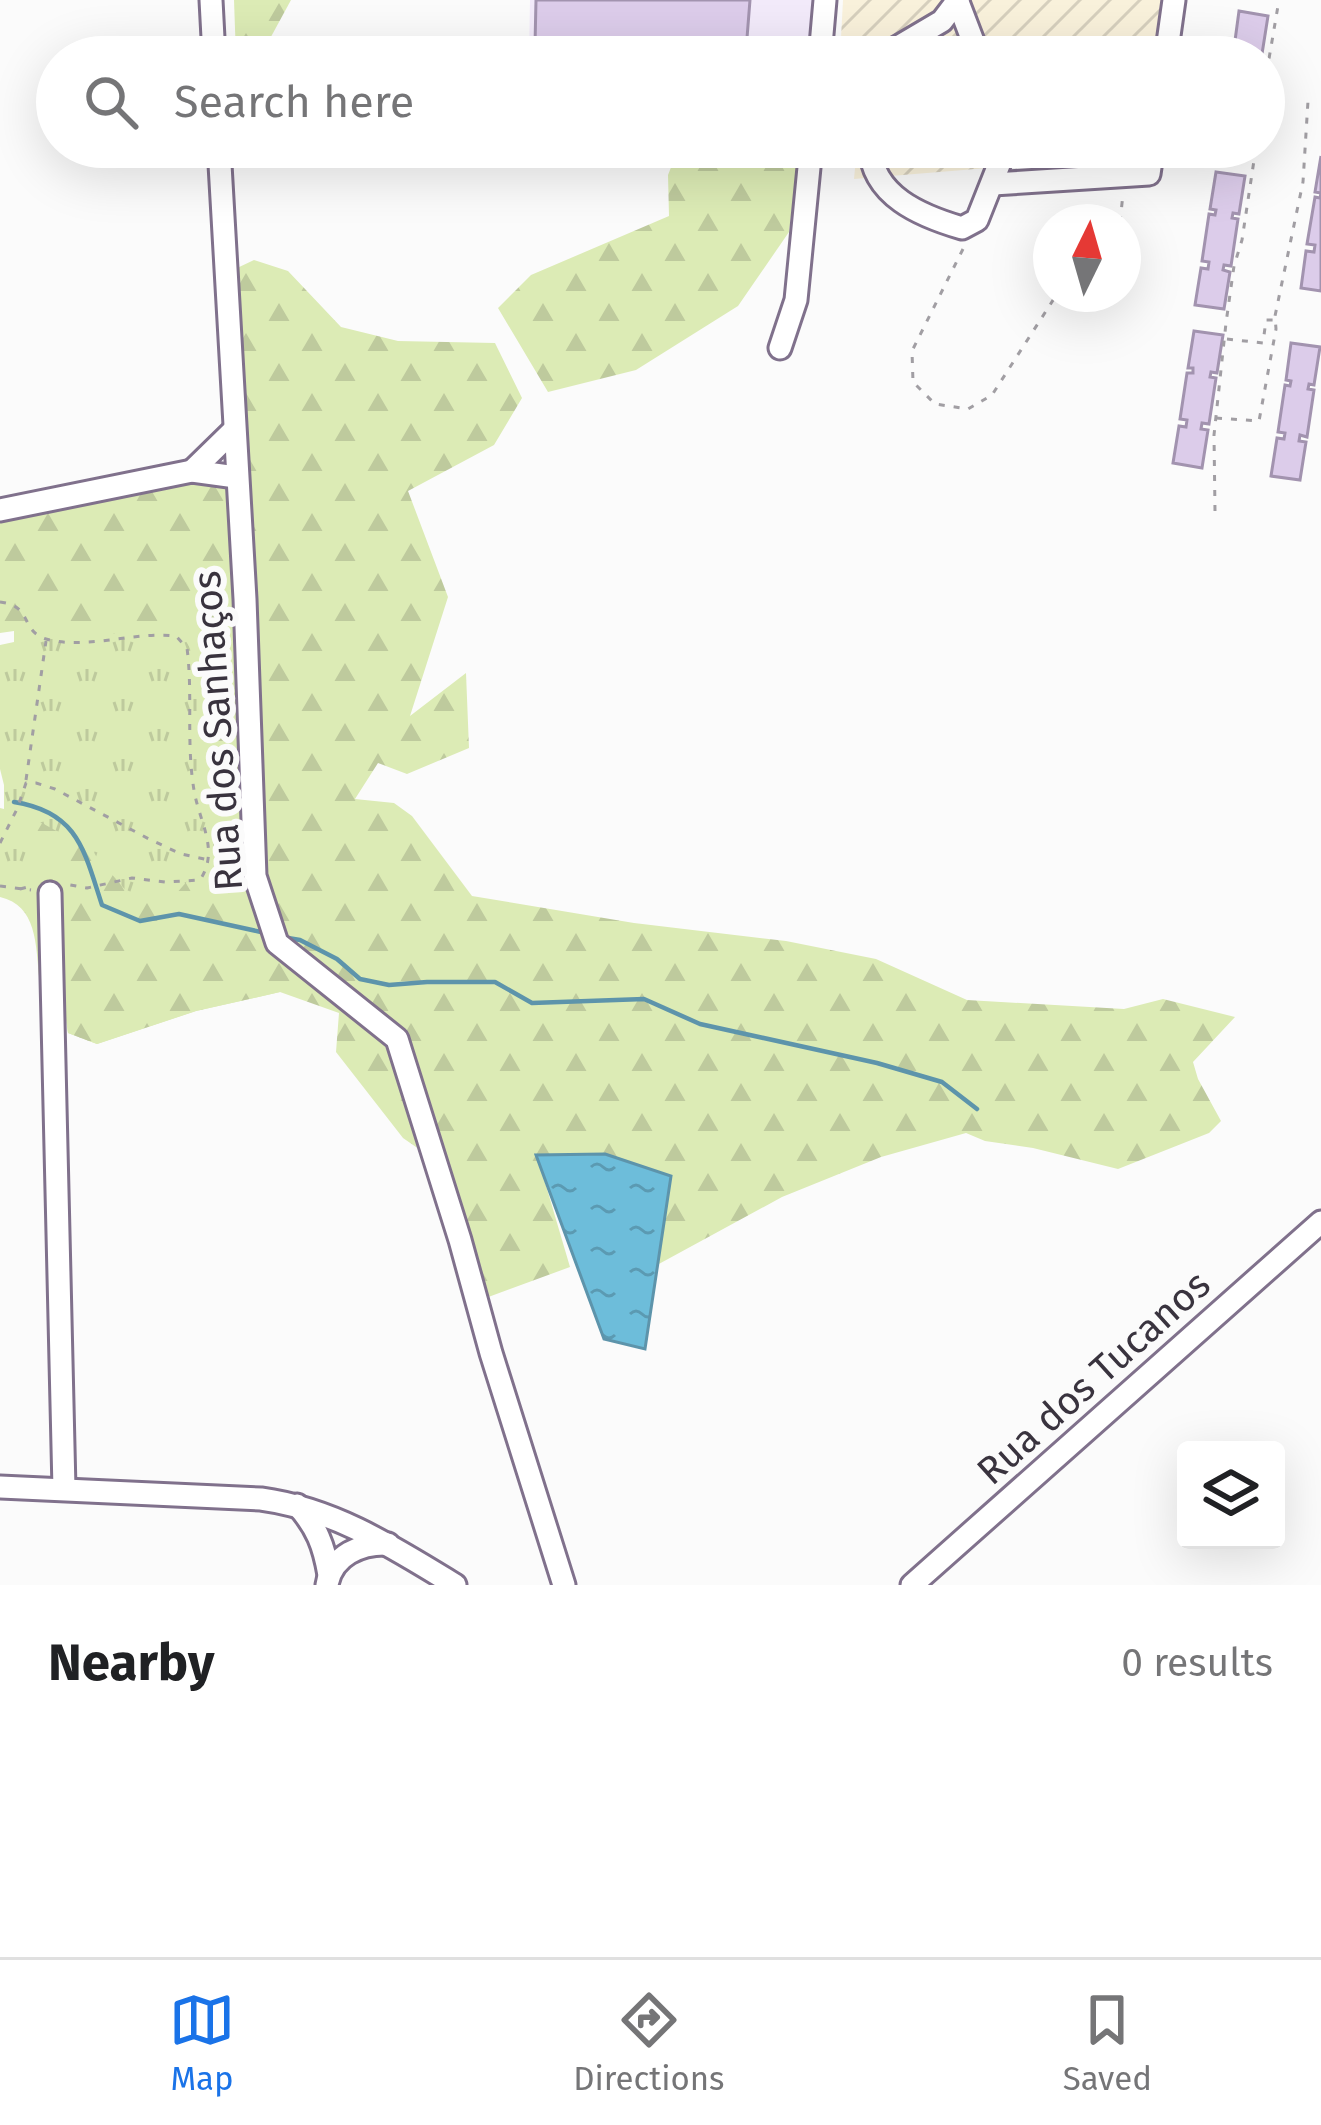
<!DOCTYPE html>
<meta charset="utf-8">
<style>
body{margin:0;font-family:"Fira Sans",sans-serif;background:#f2f2f2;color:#202124}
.controls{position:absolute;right:36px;bottom:36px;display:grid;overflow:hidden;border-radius:12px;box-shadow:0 12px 48px #0002}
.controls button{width:108px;height:108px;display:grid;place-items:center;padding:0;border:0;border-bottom:3px solid #e0e0e0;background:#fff;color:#202124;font:60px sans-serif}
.compass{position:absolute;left:1033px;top:204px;width:108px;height:108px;border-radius:50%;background:#fff;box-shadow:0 12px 48px #0002;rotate:5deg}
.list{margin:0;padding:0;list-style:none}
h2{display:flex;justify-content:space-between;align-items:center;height:156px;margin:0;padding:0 48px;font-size:51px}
h2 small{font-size:39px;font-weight:400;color:#757577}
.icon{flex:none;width:66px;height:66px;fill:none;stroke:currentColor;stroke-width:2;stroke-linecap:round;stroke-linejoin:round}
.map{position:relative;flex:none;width:1321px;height:1585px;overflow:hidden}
.search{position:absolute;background:#fff;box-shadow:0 12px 48px #0002;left:36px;right:36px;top:36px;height:132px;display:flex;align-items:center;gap:30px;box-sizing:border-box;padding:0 42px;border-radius:66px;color:#757577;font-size:45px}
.sheet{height:372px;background:#fff}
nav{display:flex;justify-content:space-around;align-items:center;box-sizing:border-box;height:168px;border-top:3px solid #e0e0e0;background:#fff;font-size:33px;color:#757577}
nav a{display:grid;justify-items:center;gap:6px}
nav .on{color:#1a73e8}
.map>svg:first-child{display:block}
.built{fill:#f2eafa}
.industrial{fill:url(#industrial-furrows)}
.grass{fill:url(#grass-tufts)}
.forest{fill:url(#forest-firs)}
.water{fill:url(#water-ripples);stroke:#5d94ab;stroke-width:3}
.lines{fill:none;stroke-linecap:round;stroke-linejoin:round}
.stream{stroke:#5d94ab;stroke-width:4.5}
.building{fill:#dcccea;stroke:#a293af;stroke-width:3}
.minor-casing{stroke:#80718c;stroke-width:27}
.path{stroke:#a19ea3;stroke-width:3;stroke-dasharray:6 9;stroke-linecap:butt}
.minor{stroke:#fff;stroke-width:21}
.labels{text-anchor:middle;stroke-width:12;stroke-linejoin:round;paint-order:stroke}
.street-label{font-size:39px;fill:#39333e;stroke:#fbfbfb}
</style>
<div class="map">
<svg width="1321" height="1585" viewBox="0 0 1321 1585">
<defs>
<pattern id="industrial-furrows" width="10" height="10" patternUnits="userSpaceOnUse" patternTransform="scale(3)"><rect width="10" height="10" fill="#f9f1db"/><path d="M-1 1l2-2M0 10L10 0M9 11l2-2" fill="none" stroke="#d6cfbd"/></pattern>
<pattern id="grass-tufts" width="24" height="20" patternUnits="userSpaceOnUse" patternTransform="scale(3)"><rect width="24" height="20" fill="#dcebb5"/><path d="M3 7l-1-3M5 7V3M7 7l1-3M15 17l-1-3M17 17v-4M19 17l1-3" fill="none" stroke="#beca9d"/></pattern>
<pattern id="forest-firs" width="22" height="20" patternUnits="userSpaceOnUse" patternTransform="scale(3)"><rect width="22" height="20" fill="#dcebb5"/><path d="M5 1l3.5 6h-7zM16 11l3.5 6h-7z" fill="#beca9d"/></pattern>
<pattern id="water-ripples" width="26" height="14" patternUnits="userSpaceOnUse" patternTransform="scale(3)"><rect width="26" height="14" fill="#6dbdda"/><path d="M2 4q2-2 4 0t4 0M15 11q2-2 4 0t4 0" fill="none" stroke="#5b9ab2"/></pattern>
</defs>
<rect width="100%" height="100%" fill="#fbfbfb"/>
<g class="built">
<path d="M530 0H536L535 45 662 57H529Z"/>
<path d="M750 0H816L811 57H717L721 38H746Z"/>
</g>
<g class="industrial">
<path d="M843 0H1165L1157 57H840Z"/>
<path d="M857 147H1146L1145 155 854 179Z"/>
</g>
<path class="grass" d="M228 463 280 992 196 1011 97 1044 68 1033 61 982 39 976C36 946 37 905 0 897V808L4 809V785L0 769V645L14 642V631L0 633V522L187 480Z"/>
<g class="forest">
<path d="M234 0H291L260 57H236Z"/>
<path d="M679 147H800L789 232 738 306 636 370 548 392 498 308 531 275 669 216 668 175Z"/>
<path d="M254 260 288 271 341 327 398 341 495 343 522 398 494 445 408 491 448 597 410 716 466 673 469 748 407 774 378 763 355 799 394 803 412 816 472 896 634 923 786 941 876 959 967 1000 1124 1009 1163 999 1235 1017 1193 1062 1198 1079 1221 1121 1209 1133 1118 1169 1033 1148 985 1141 966 1133 881 1157 782 1197 657 1265 670 1176 537 1155 570 1267 483 1299 442 1165 403 1138 336 1052 339 1013 280 992 196 1011 97 1044 68 1033 61 982 39 976 37 947 67 911 52 881 67 865 39 847 32 826 42 823 60 833 83 832 96 856 128 893 167 904 190 878 219 871 200 786 196 658 178 628 159 624 121 634 94 633 36 620 0 625V522L187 480 228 463 235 269Z"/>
</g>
<path class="water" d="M605 1154 671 1176 645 1349 604 1339 536 1155Z"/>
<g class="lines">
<g class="stream">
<path d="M14 802C78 812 84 850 102 905L140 921 179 914 261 932"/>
<path d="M288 938 300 940 337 959 360 979 389 985 427 982H495L532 1003 644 999 700 1024 877 1063 942 1082 977 1109"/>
</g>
</g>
<g class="building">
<path d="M536 0H750L747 38H721L717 57H662L535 45Z"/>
<path d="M1239 11 1268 16 1262 54 1257 53 1256 57H1232L1233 53 1238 54 1239 49 1234 48Z"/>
<path d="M1321 156V291L1301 288 1306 251 1314 252 1315 245 1307 244 1315 197 1320 198 1321 193 1315 192Z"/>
<path d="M1216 172 1245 176 1239 214 1233 213 1232 218 1238 219 1231 266 1224 265 1223 270 1230 272 1224 309 1195 305 1201 268 1208 269 1209 262 1202 261 1209 214 1215 215 1216 210 1210 209Z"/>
<path d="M1194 331 1223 335 1217 373 1211 372 1210 377 1216 378 1209 424 1202 423 1201 429 1208 430 1202 468 1173 463 1179 426 1186 427 1187 420 1180 419 1187 373H1193V368H1188Z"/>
<path d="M1291 343 1320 347 1314 385 1309 384 1308 389 1314 390 1307 437 1300 435 1299 441 1306 442 1300 480 1271 476 1277 438 1284 439 1285 433 1278 432 1285 385 1290 386 1291 381 1286 380Z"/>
</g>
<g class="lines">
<g class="minor-casing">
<g id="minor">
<path d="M211 0 214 57"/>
<path d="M958 2 979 57"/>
<path d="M820 57 825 0"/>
<path d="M881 57 942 21 958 0"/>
<path d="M1166 57 1174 0"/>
<path d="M219 147 245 599 255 876 277 943 397 1039 460 1240 491 1353 564 1585"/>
<path d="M870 147C872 196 921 216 962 228L977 220 1006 147"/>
<path d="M993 184 1149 174 1153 147"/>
<path d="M780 348 796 300 811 147"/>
<path d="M192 471 234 430"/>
<path d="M0 510 192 471 236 477"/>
<path d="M50 893 64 1489"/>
<path d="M0 1487 261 1499C334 1509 393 1547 455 1585"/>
<path d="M297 1505C317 1527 324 1546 329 1575"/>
<path d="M327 1585C332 1555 361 1543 388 1544"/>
<path d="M912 1585 1321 1222"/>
</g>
</g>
<g class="path">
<path d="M1264 88 1279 0"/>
<path d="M1120 222 1123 194"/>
<path d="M963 249 912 351 913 382 935 404 968 409 992 395 1057 294"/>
<path d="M1227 339 1263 343 1266 320H1275"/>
<path d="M1216 418 1259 421 1276 329 1275 316 1303 182 1308 101"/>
<path d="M1215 511 1214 435 1226 323 1234 266 1242 240 1256 147"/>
<path d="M0 602C35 606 18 633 50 640 91 649 135 631 176 636L187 648C193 694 186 743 194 790 199 822 220 850 200 880L165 882 132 878 87 888 65 884"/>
<path d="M26 780 46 641"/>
<path d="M0 843 17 809 26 783H36L55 789 149 839 181 854 209 860"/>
<path d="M0 886 31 890"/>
<path d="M20 889 32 886"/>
</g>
<use href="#minor" class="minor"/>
</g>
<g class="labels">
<g class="street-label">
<text transform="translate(217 731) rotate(-94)" y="14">Rua dos Sanhaços</text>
<text transform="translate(1093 1377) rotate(-42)" y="14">Rua dos Tucanos</text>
</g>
</g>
</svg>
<div class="controls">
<button><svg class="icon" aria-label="layers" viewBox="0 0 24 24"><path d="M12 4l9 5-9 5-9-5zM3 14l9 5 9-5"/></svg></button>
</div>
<svg class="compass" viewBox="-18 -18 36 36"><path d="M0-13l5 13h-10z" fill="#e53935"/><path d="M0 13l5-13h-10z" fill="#757577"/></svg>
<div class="search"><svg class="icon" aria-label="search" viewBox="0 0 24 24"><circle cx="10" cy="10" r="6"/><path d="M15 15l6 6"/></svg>Search here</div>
</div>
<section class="sheet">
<h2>Nearby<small>0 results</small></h2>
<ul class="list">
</ul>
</section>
<nav>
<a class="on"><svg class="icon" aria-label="map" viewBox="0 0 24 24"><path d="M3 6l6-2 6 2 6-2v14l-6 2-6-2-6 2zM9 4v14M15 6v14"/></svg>Map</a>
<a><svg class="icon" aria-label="directions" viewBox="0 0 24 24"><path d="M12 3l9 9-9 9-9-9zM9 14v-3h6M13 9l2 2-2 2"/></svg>Directions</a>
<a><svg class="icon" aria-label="saved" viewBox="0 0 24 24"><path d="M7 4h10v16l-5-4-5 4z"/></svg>Saved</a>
</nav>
